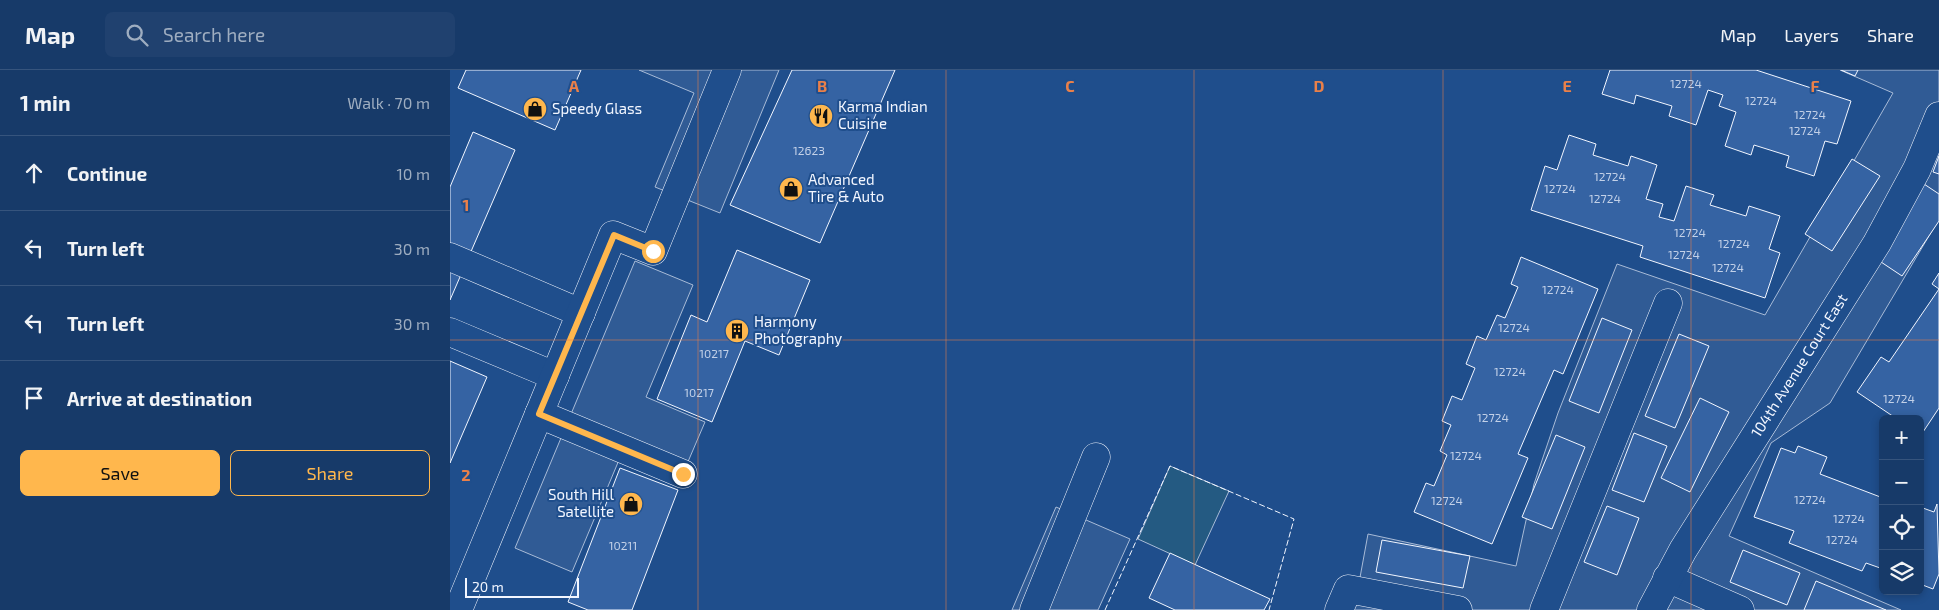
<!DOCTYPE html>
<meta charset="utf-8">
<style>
body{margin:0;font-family:"Exo 2",sans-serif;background:#20416f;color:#f1f3f6}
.controls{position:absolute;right:15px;bottom:15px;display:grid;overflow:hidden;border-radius:8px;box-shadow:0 2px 8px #0003}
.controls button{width:45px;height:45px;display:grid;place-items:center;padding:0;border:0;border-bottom:1px solid #36547d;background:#173a69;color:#f1f3f6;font:25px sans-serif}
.scale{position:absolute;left:15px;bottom:12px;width:114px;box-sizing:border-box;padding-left:5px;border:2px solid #f2f6ff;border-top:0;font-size:14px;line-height:18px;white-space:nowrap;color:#f2f6ff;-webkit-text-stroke:4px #1f4e8c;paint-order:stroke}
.stop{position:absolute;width:15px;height:15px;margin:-11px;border:4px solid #ffb74d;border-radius:50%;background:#fff}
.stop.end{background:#ffb74d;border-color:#fff;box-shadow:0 1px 5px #0008}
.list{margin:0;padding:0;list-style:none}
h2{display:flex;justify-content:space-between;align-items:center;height:65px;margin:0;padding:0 20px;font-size:21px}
h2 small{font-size:16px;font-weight:400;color:#9eadc0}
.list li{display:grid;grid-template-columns:32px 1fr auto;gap:15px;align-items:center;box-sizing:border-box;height:75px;padding:0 20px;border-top:1px solid #36547d}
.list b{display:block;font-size:19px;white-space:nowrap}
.list em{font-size:16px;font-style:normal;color:#9eadc0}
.actions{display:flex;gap:10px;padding:15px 20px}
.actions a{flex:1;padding:11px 0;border:1px solid #ffb74d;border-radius:8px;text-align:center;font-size:18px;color:#ffb74d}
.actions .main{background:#ffb74d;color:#111}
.icon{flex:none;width:28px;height:28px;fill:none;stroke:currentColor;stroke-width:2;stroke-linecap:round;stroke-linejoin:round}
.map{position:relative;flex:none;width:1489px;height:540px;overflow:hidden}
header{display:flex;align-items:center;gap:30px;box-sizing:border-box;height:70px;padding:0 25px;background:#173a69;border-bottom:1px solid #36547d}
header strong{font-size:24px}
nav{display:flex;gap:28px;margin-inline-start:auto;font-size:18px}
.search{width:350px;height:45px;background:#20416f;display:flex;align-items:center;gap:12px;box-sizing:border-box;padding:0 18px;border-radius:8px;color:#9eadc0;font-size:19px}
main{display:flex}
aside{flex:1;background:#173a69}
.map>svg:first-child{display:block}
.green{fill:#245a82;stroke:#a8bbd7}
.parking{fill:#305b95;stroke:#a8bbd7}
.building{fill:#3563a3;stroke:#f2f6ff}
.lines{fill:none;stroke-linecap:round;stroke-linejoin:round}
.minor-casing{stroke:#f2f6ff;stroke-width:29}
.minor{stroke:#1f4e8c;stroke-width:28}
.fence{stroke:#f2f6ff;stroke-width:1;stroke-dasharray:6 2.5;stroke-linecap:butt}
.route{stroke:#ffb74d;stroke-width:6}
.grid{fill:none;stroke:#ea8049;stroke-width:1;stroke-opacity:0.55}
.labels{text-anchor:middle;stroke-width:4;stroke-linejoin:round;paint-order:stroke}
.number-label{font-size:12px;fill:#c3d1e8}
.poi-label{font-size:15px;fill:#f2f6ff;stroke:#1f4e8c;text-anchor:start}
.street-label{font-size:15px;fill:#f2f6ff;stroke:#1f4e8c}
.grid-label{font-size:16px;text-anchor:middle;font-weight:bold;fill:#ea8049;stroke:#1f4e8c;stroke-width:4;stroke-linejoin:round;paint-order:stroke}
</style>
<header>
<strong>Map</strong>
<div class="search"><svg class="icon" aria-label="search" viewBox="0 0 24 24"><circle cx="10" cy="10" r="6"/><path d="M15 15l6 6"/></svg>Search here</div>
<nav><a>Map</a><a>Layers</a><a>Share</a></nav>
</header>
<main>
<aside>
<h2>1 min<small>Walk · 70 m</small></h2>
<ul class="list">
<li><svg class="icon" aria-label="ahead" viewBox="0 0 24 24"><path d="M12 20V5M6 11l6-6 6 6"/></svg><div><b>Continue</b></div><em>10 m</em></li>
<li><svg class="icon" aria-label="left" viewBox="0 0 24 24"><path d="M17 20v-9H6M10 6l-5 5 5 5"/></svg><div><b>Turn left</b></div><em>30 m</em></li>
<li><svg class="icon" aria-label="left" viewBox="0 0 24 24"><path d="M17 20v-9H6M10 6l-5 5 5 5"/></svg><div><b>Turn left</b></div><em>30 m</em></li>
<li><svg class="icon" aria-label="arrive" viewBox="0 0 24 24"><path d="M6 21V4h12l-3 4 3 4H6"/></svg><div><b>Arrive at destination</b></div></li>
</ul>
<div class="actions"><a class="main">Save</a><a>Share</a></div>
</aside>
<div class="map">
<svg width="1489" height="540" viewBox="0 0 1489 540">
<rect width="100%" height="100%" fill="#1f4e8c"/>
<path class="green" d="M720 396 779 421 745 495 688 469Z"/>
<g class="parking">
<path d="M189 0H329L270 143 205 117 244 23Z"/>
<path d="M1390 0H1489V149L1380 333 1321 373 1279 466 1451 540H904L918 464 1066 496 1084 414 1108 343 1167 194 1315 245 1443 23Z"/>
<path d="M185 191 243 215 196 327 255 352 228 415 169 390 122 502 65 478Z"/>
<path d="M606 437 680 469 648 540H562Z"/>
</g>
<g class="building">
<path d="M16 0H131L105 60 8 18Z"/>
<path d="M342 0H445L370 173 280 135Z"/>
<path d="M1160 0H1306L1401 31 1387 74 1375 71 1364 106 1336 97 1339 86 1304 75 1301 85 1275 76 1286 42 1269 36 1273 25 1258 20 1246 55 1219 46 1222 36 1186 25 1184 34 1152 24Z"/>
<path d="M1391 0H1408L1405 6Z"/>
<path d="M23 62 65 80 0 230V117Z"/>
<path d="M1119 65 1146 74 1143 85 1178 96 1181 86 1207 95 1196 129 1213 134 1209 147 1224 151 1236 116 1264 125 1260 135 1296 146 1299 136 1330 146 1319 179 1330 183 1315 228 1190 187 1193 176 1081 140 1095 96 1107 100Z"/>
<path d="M1489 86V104L1483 102Z"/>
<path d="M1402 89 1430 106 1382 181 1355 164Z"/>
<path d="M1474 114 1489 124V151L1452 206 1425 188Z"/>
<path d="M287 180 360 210 329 285 295 271 262 352 207 329 241 245 257 252Z"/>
<path d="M1071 187 1148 219 1113 304 1104 300 1068 384 1078 388 1042 474 964 442 976 413 984 416 997 385 990 381 1001 355 992 351 1002 326 1012 330 1025 298 1016 294 1027 266 1036 270 1047 245 1055 248 1068 217 1061 214Z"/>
<path d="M1489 203V338L1471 365 1470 349H1447L1407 322 1431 287 1439 292 1489 219 1482 214Z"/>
<path d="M1152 248 1182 260 1149 343 1119 331Z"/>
<path d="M1229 264 1259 276 1225 358 1195 346Z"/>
<path d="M0 291 37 307 0 393Z"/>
<path d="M1250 328 1279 342 1240 422 1211 408Z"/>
<path d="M1184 363 1217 376 1194 432 1162 420Z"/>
<path d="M1106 365 1135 377 1102 459 1072 447Z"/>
<path d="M1348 376 1377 387 1370 404 1433 428V499L1416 493 1412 501 1339 473 1344 461 1304 447 1331 378 1345 383Z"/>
<path d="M170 398 228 420 182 540H138L118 532Z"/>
<path d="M1487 434 1489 504 1483 519 1470 514V437L1484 442Z"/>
<path d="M1157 436 1189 448 1167 505 1134 492Z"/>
<path d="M932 470 1020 486 1013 518 926 502Z"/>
<path d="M1293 480 1350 503 1337 535 1280 512Z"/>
<path d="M720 483 820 529 814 540H725L699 528Z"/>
<path d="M1366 511 1436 540H1354Z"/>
</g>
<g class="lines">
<g class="minor-casing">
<g id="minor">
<path d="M0 187 131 243"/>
<path d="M0 262 105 306"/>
<path d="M89 344 233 404"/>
<path d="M1217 508 1290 540"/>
<path d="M8 540 163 165 203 181 277 0"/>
<path d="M584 540 646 387"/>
<path d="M889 540 898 519 1008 540"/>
<path d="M1094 540 1218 233"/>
<path id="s1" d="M1201 540 1233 480 1427 173 1467 99 1489 46"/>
</g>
</g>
<use href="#minor" class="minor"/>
<path class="fence" d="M655 540 720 396 844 449 819 540"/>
</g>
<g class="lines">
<path class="route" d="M203 181 164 165 89 344 233 404"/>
</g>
<path class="grid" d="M248 0V540M496 0V540M744 0V540M993 0V540M1241 0V540M0 270H1489"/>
<defs>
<g id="shop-disc" transform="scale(1.25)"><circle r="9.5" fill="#ffb74d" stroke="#1f4e8c"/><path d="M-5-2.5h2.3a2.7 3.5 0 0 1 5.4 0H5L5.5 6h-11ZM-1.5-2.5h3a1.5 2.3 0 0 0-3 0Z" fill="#111"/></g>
<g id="restaurant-disc" transform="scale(1.25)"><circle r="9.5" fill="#ffb74d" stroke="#1f4e8c"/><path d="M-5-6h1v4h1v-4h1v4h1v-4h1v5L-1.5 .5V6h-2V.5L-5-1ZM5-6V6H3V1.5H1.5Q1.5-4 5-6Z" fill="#111"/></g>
<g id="building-disc" transform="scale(1.25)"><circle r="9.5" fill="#ffb74d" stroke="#1f4e8c"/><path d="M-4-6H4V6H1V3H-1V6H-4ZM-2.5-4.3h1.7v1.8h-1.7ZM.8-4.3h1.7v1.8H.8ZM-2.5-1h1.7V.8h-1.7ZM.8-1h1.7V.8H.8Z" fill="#111"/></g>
</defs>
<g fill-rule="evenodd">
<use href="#shop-disc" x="85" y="39"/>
<use href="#restaurant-disc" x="371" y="46"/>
<use href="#shop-disc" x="341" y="119"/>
<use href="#building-disc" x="287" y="261"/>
<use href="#shop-disc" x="181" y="434"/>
</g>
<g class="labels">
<g class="number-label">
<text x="1236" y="18">12724</text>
<text x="1311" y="35">12724</text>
<text x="1360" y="49">12724</text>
<text x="1355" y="65">12724</text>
<text x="359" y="85">12623</text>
<text x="1160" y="111">12724</text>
<text x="1110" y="123">12724</text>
<text x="1155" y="133">12724</text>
<text x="1240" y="167">12724</text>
<text x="1284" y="178">12724</text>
<text x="1234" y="189">12724</text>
<text x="1278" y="202">12724</text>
<text x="1108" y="224">12724</text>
<text x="1064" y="262">12724</text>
<text x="264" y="288">10217</text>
<text x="1060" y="306">12724</text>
<text x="249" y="327">10217</text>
<text x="1449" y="333">12724</text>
<text x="1043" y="352">12724</text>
<text x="1016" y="390">12724</text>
<text x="1360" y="434">12724</text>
<text x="997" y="435">12724</text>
<text x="1399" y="453">12724</text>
<text x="1392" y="474">12724</text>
<text x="173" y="480">10211</text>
</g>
<g class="poi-label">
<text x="388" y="42">Karma Indian<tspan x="388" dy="17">Cuisine</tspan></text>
<text x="102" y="44">Speedy Glass</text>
<text x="358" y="115">Advanced<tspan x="358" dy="17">Tire &amp; Auto</tspan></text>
<text x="304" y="257">Harmony<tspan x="304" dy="17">Photography</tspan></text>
<text x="164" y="430" text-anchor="end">South Hill<tspan x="164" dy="17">Satellite</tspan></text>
</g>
<g class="street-label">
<text dy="5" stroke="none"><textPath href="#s1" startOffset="286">104th Avenue Court East</textPath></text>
</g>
</g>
<g class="grid-label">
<text x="124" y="22">A</text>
<text x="372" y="22">B</text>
<text x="620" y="22">C</text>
<text x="869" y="22">D</text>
<text x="1117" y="22">E</text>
<text x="1365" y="22">F</text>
<text x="16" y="141">1</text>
<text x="16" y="411">2</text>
</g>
</svg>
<div class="controls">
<button>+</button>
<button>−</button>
<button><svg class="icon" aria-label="locate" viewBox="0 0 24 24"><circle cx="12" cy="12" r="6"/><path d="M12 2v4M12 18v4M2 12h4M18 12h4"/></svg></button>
<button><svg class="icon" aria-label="layers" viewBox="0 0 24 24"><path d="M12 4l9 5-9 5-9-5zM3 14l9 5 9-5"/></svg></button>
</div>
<div class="scale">20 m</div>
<div class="stop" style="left:203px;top:181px"></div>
<div class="stop end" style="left:233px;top:404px"></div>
</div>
</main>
